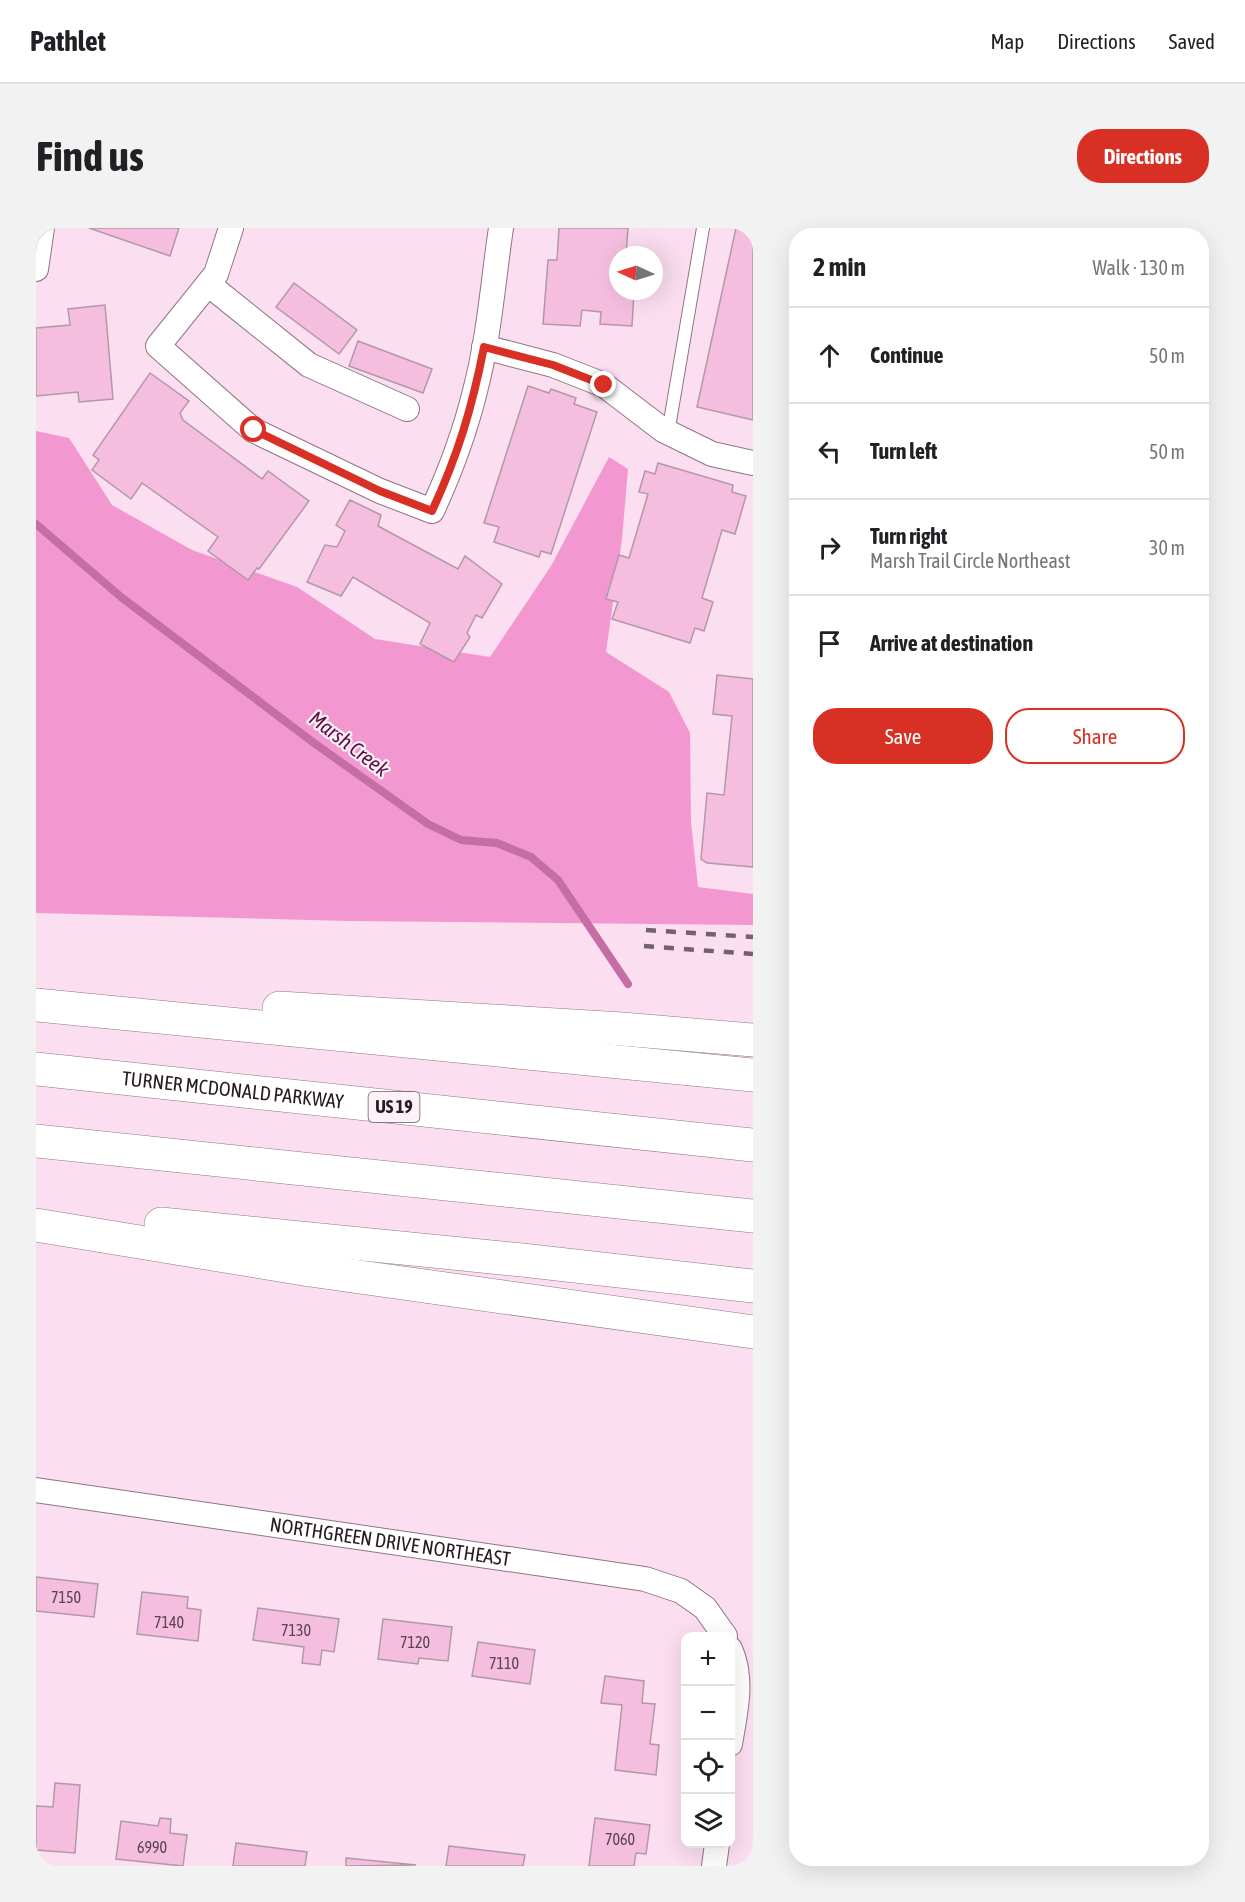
<!DOCTYPE html>
<meta charset="utf-8">
<style>
body{margin:0;font-family:"Asap Condensed",sans-serif;background:#f2f2f2;color:#202124}
.controls{position:absolute;right:18px;bottom:18px;display:grid;overflow:hidden;border-radius:12px;box-shadow:0 6px 24px #0002}
.controls button{width:54px;height:54px;display:grid;place-items:center;padding:0;border:0;border-bottom:2px solid #e0e0e0;background:#fff;color:#202124;font:30px sans-serif}
.compass{position:absolute;left:573px;top:18px;width:54px;height:54px;border-radius:50%;background:#fff;box-shadow:0 6px 24px #0002;rotate:274deg}
.stop{position:absolute;width:18px;height:18px;margin:-14px;border:4px solid #d93025;border-radius:50%;background:#fff}
.stop.end{background:#d93025;border-color:#fff;box-shadow:0 2px 6px #0008}
.list{margin:0;padding:0;list-style:none}
h2{display:flex;justify-content:space-between;align-items:center;height:78px;margin:0;padding:0 24px;font-size:26px}
h2 small{font-size:20px;font-weight:400;color:#757577}
.list li{display:grid;grid-template-columns:39px 1fr auto;gap:18px;align-items:center;box-sizing:border-box;height:96px;padding:0 24px;border-top:2px solid #e0e0e0}
.list b{display:block;font-size:22px;white-space:nowrap}
.list p{margin:0;font-size:20px;white-space:nowrap;color:#757577}
.list em{font-size:20px;font-style:normal;color:#757577}
.actions{display:flex;gap:12px;padding:18px 24px}
.actions a{flex:1;padding:14px 0;border:2px solid #d93025;border-radius:24px;text-align:center;font-size:21px;color:#d93025}
.actions .main{background:#d93025;color:#fff}
.icon{flex:none;width:33px;height:33px;fill:none;stroke:currentColor;stroke-width:2;stroke-linecap:round;stroke-linejoin:round}
.map{position:relative;flex:none;width:717px;height:1638px;overflow:hidden;border-radius:24px}
header{display:flex;align-items:center;gap:36px;box-sizing:border-box;height:84px;padding:0 30px;background:#fff;border-bottom:2px solid #e0e0e0}
header strong{font-size:28px}
nav{display:flex;gap:33px;margin-inline-start:auto;font-size:21px}
.intro{display:flex;align-items:center;justify-content:space-between;box-sizing:border-box;height:144px;padding:0 36px}
h1{margin:0;font-size:42px}
.button{padding:15px 27px;border-radius:24px;background:#d93025;color:#fff;font-size:21px;font-weight:700}
main{display:flex;gap:36px;padding:0 36px}
aside{flex:1;background:#fff;border-radius:24px;box-shadow:0 6px 24px #0002}
.map>svg:first-child{display:block}
.forest{fill:#f297d0}
.lines{fill:none;stroke-linecap:round;stroke-linejoin:round}
.stream{stroke:#c46ea5;stroke-width:8}
.building{fill:#f5bdde;stroke:#b398a8;stroke-width:1.5}
.service-casing{stroke:#907585;stroke-width:14}
.minor-casing{stroke:#907585;stroke-width:26}
.motorway-casing{stroke:#907585;stroke-width:34}
.service{stroke:#fff;stroke-width:12}
.minor{stroke:#fff;stroke-width:24}
.motorway{stroke:#fff;stroke-width:33}
.rail{stroke:#73626c;stroke-width:4.5;stroke-dasharray:10 10;stroke-linecap:butt}
.route{stroke:#d93025;stroke-width:8}
.labels{text-anchor:middle;stroke-width:4.5;stroke-linejoin:round;paint-order:stroke}
.number-label{font-size:16px;fill:#594450}
.shield{fill:#fdf1f8;stroke:#665b62;stroke-width:1.5}
.shield-label{font-size:18px;font-weight:bold;fill:#251b21}
.street-label{font-size:20px;fill:#251b21;stroke:#fdf1f8}
.water-label{font-size:21px;font-style:italic;fill:#5c0d46;stroke:#fdf1f8}
</style>
<header>
<strong>Pathlet</strong>
<nav><a>Map</a><a>Directions</a><a>Saved</a></nav>
</header>
<div class="intro"><h1>Find us</h1><a class="button">Directions</a></div>
<main>
<div class="map">
<svg width="717" height="1638" viewBox="0 0 717 1638">
<rect width="100%" height="100%" fill="#fbdeef"/>
<path class="forest" d="M0 203 33 210 76 277 156 322 261 359 339 411 454 429 515 338 573 229 592 241 586 311 570 424 633 464 654 505 655 594 662 659 717 666V697L313 693 0 685Z"/>
<g class="lines">
<path class="stream" d="M0 296 85 369 278 515 392 596 425 612 461 615 495 629 522 652 592 756"/>
</g>
<g class="building">
<path d="M53 0H143L134 28Z"/>
<path d="M523 0H592L590 27H582V63H598L596 98 564 96 565 84 546 82 544 98 507 96 512 32H521Z"/>
<path d="M700 0H717V192L661 179Z"/>
<path d="M258 55 321 102 303 126 240 79Z"/>
<path d="M69 77 77 171 43 174 42 164 0 168V100L34 97 32 81Z"/>
<path d="M322 113 396 141 387 165 313 138Z"/>
<path d="M114 145 153 173 144 185 147 192 226 251 232 243 273 273 223 341 221 340 212 352 172 323 182 309 106 255 95 271 56 242 63 232 57 227Z"/>
<path d="M492 158 513 165 515 161 540 170 538 176 561 184 515 326 505 323 503 329 458 314 463 299 448 295Z"/>
<path d="M622 235 697 257 696 264 710 268 699 306 686 302 666 370 677 374 668 403 659 400 654 415 576 391 582 374 570 371 583 327 593 330 612 266 603 264 609 243 619 246Z"/>
<path d="M314 272 345 287 342 298 422 341 429 328 466 356 446 390 440 387 431 405 434 409 418 434 384 416 394 395 317 349 305 368 271 354 289 317 301 319 309 303 300 297Z"/>
<path d="M681 447 717 451V639L671 635 665 631 671 565 688 567 696 488 677 486Z"/>
<path d="M0 1349 62 1356 58 1389 0 1383Z"/>
<path d="M106 1364 152 1369 151 1380 165 1382 162 1413 101 1406Z"/>
<path d="M222 1380 303 1391 298 1424 286 1422 284 1437 266 1435 268 1419 217 1412Z"/>
<path d="M347 1391 416 1399 412 1433 383 1430 382 1436 342 1431Z"/>
<path d="M442 1414 499 1422 494 1456 436 1448Z"/>
<path d="M569 1448 608 1453 606 1475 619 1476 614 1516 623 1517 620 1547 579 1542 586 1477 565 1475Z"/>
<path d="M19 1555 44 1557 39 1625 0 1622V1578L17 1579Z"/>
<path d="M124 1590 135 1591 134 1605 151 1607 147 1638 80 1631 85 1593 122 1598Z"/>
<path d="M559 1590 614 1597 610 1626 600 1625 598 1638H553Z"/>
<path d="M200 1615 271 1624 269 1638H197Z"/>
<path d="M413 1618 489 1627 487 1638H410Z"/>
<path d="M310 1630 380 1637 310 1638Z"/>
</g>
<g class="lines">
<g class="service-casing">
<path id="service" d="M632 205 667 0"/>
</g>
<g class="minor-casing">
<g id="minor">
<path d="M195 0 180 46 122 118 217 202 344 263 396 283C414 244 429 204 439 163 453 110 457 54 465 0"/>
<path d="M0 41 6 0"/>
<path d="M172 56 273 137 371 181"/>
<path d="M448 119 517 137 568 157 627 202 676 226 717 235"/>
<path id="s1" d="M0 1262 609 1351 645 1363 669 1380 689 1408"/>
<path d="M694 1421C708 1451 699 1485 694 1516"/>
<path d="M678 1638 681 1616"/>
</g>
</g>
<g class="motorway-casing">
<g id="motorway">
<path d="M0 777 717 847"/>
<path d="M243 780 586 801 717 812"/>
<path id="s2" d="M0 841 717 917"/>
<path d="M0 913 717 988"/>
<path d="M125 996 486 1032 717 1058"/>
<path d="M0 997 274 1042 717 1104"/>
</g>
</g>
<use href="#service" class="service"/>
<use href="#minor" class="minor"/>
<use href="#motorway" class="motorway"/>
<g class="rail">
<path d="M610 702 717 709"/>
<path d="M608 718 717 726"/>
</g>
</g>
<g class="lines">
<path class="route" d="M218 202 344 263 396 283C422 227 436 180 448 119L517 137 568 157"/>
</g>
<g class="labels">
<g class="number-label">
<text x="30" y="1375">7150</text>
<text x="133" y="1400">7140</text>
<text x="260" y="1408">7130</text>
<text x="379" y="1420">7120</text>
<text x="468" y="1441">7110</text>
<text x="584" y="1617">7060</text>
<text x="116" y="1625">6990</text>
</g>
<rect class="shield" x="332.5" y="864" width="51" height="30" rx="4.5"/>
<g class="shield-label">
<text x="358" y="885">US 19</text>
</g>
<g class="street-label">
<text dy="7" stroke="none"><textPath href="#s2" startOffset="198">TURNER MCDONALD PARKWAY</textPath></text>
<text dy="7" stroke="none"><textPath href="#s1" startOffset="358">NORTHGREEN DRIVE NORTHEAST</textPath></text>
</g>
<g class="water-label">
<text transform="translate(313 516) rotate(37)" y="7">Marsh Creek</text>
</g>
</g>
</svg>
<div class="controls">
<button>+</button>
<button>−</button>
<button><svg class="icon" aria-label="locate" viewBox="0 0 24 24"><circle cx="12" cy="12" r="6"/><path d="M12 2v4M12 18v4M2 12h4M18 12h4"/></svg></button>
<button><svg class="icon" aria-label="layers" viewBox="0 0 24 24"><path d="M12 4l9 5-9 5-9-5zM3 14l9 5 9-5"/></svg></button>
</div>
<svg class="compass" viewBox="-18 -18 36 36"><path d="M0-13l5 13h-10z" fill="#e53935"/><path d="M0 13l5-13h-10z" fill="#757577"/></svg>
<div class="stop" style="left:218px;top:202px"></div>
<div class="stop end" style="left:568px;top:157px"></div>
</div>
<aside>
<h2>2 min<small>Walk · 130 m</small></h2>
<ul class="list">
<li><svg class="icon" aria-label="ahead" viewBox="0 0 24 24"><path d="M12 20V5M6 11l6-6 6 6"/></svg><div><b>Continue</b></div><em>50 m</em></li>
<li><svg class="icon" aria-label="left" viewBox="0 0 24 24"><path d="M17 20v-9H6M10 6l-5 5 5 5"/></svg><div><b>Turn left</b></div><em>50 m</em></li>
<li><svg class="icon" aria-label="right" viewBox="0 0 24 24"><path d="M7 20v-9h11M14 6l5 5-5 5"/></svg><div><b>Turn right</b><p>Marsh Trail Circle Northeast</p></div><em>30 m</em></li>
<li><svg class="icon" aria-label="arrive" viewBox="0 0 24 24"><path d="M6 21V4h12l-3 4 3 4H6"/></svg><div><b>Arrive at destination</b></div></li>
</ul>
<div class="actions"><a class="main">Save</a><a>Share</a></div>
</aside>
</main>
